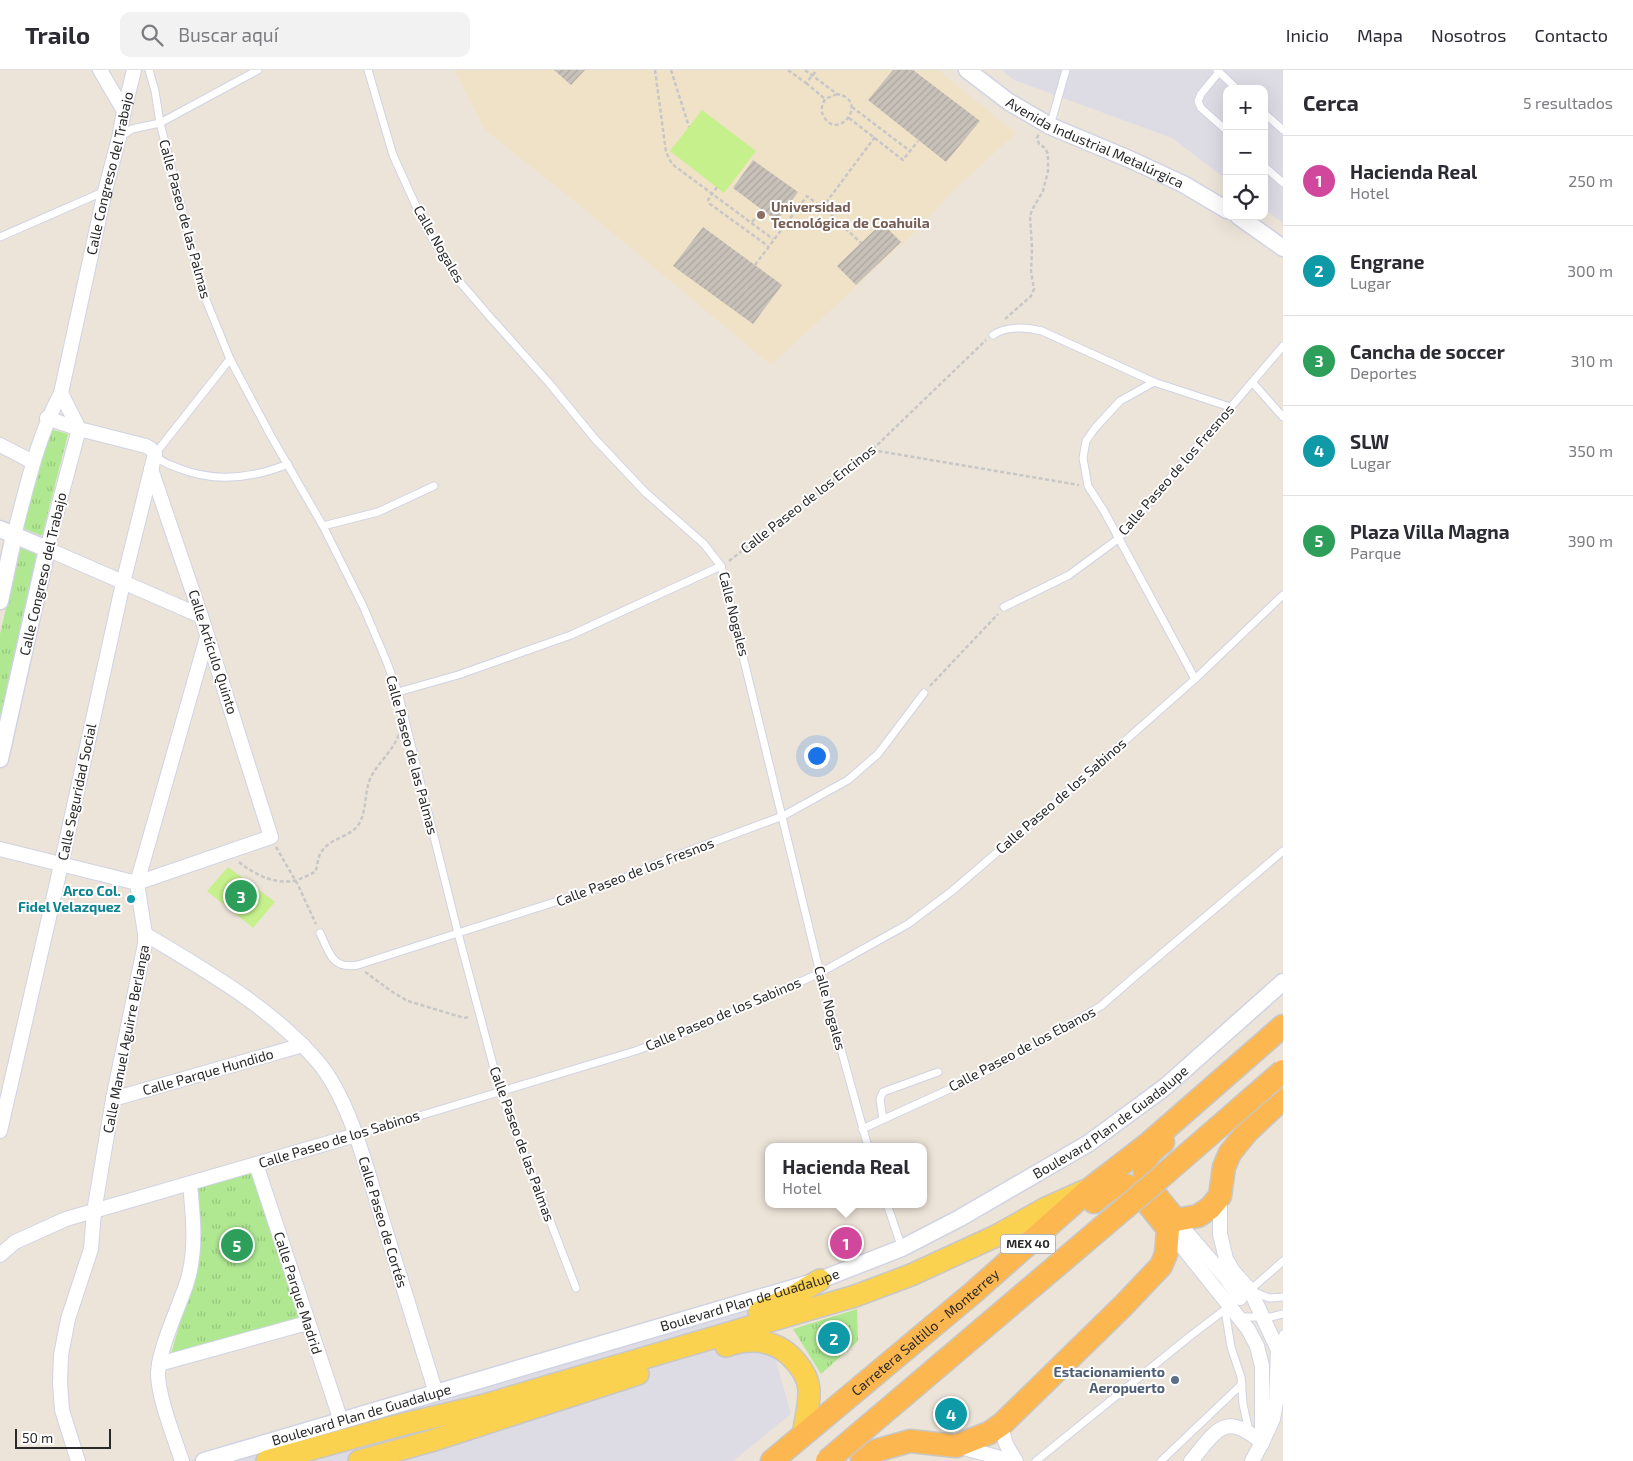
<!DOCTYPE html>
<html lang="es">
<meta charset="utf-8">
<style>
body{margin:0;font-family:"Exo 2",sans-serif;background:#f2f2f3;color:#2b2b33}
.controls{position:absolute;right:15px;top:15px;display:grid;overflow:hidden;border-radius:10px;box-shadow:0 5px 20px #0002}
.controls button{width:45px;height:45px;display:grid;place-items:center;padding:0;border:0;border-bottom:1px solid #e1e1e2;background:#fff;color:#2b2b33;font:25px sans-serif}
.scale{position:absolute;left:15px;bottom:12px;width:96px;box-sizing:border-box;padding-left:5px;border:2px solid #292929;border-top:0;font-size:14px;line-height:18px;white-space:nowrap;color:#292929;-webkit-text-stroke:4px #fff;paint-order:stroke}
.you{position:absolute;left:816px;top:685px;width:18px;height:18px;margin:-12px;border:4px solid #fff;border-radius:50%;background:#1a73e8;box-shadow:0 0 0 8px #1a73e833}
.badge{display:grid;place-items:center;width:32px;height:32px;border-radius:50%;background:#345bff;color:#fff;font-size:16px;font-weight:700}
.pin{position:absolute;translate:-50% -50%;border:2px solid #fff;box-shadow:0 1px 5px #0006}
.popup{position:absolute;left:765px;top:1073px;width:162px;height:65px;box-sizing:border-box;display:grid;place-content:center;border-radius:10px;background:#fff;filter:drop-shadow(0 1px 4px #0005);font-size:16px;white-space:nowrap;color:#7c7c81}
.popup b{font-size:19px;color:#2b2b33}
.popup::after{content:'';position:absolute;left:50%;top:100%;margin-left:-10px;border:10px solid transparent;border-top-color:#fff}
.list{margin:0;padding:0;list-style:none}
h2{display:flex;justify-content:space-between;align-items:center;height:65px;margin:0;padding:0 20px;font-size:21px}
h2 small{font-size:16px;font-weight:400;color:#7c7c81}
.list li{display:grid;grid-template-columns:32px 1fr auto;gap:15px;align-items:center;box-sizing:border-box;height:90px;padding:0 20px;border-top:1px solid #e1e1e2}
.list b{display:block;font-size:19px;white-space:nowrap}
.list p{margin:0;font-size:16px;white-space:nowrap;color:#7c7c81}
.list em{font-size:16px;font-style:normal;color:#7c7c81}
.icon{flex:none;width:28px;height:28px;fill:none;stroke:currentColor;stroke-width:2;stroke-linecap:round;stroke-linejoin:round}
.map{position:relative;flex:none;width:1283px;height:1391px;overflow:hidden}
header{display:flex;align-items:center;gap:30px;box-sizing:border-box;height:70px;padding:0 25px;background:#fff;border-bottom:1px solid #e1e1e2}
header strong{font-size:24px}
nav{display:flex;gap:28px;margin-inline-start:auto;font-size:18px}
.search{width:350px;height:45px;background:#f2f2f3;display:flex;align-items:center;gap:12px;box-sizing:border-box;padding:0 18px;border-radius:10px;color:#7c7c81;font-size:19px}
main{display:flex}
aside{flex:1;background:#fff}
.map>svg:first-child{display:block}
.industrial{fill:#dddbe4}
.education{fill:#f0e2c7}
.park{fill:url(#park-tufts)}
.pitch{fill:#c6f08c}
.building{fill:url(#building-hatch)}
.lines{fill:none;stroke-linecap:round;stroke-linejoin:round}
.service-casing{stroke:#cfd3e3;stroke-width:9}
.minor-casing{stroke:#cfd3e3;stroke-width:16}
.tertiary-casing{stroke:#cfd3e3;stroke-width:19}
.primary-casing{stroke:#c7c7c7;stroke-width:24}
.trunk-casing{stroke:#c7c7c7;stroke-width:25}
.path{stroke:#c7c7c7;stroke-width:2.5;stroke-dasharray:4 2.5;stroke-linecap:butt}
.service{stroke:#fff;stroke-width:7}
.minor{stroke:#fff;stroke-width:14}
.tertiary{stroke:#fff;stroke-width:16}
.primary{stroke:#fbd250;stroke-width:21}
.trunk{stroke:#fdb751;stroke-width:22}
.trunk-bridge-casing{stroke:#c7c7c7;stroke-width:25;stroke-linecap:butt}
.trunk-bridge{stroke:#fdb751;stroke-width:22}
.education-dot{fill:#8d6e63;stroke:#fff;stroke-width:2}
.culture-dot{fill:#0f9aa8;stroke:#fff;stroke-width:2}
.service-dot{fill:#5c6f8a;stroke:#fff;stroke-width:2}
.labels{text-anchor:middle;stroke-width:4;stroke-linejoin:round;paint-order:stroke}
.shield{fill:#fff;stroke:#696969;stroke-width:1}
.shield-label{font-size:12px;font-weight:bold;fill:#292929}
.street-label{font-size:14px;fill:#292929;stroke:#fff}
.education-label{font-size:14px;font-weight:bold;fill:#785e54;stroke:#fff;text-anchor:start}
.culture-label{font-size:14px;font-weight:bold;fill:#0d838f;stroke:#fff;text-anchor:end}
.service-label{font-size:14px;font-weight:bold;fill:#4e5e75;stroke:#fff;text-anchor:end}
</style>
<header>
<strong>Trailo</strong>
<div class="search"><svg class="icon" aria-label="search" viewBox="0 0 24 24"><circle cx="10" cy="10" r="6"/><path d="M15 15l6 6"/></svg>Buscar aquí</div>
<nav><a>Inicio</a><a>Mapa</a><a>Nosotros</a><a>Contacto</a></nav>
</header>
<main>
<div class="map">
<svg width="1283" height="1391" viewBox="0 0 1283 1391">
<defs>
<pattern id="park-tufts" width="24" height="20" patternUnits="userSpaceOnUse" patternTransform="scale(1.25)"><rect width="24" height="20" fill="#afe891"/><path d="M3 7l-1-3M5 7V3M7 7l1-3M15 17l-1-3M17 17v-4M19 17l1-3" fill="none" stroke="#97c77d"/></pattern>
<pattern id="building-hatch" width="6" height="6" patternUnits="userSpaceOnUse" patternTransform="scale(1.25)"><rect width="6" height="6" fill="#c8c1b9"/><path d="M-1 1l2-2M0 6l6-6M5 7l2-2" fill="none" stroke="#aca69f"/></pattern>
</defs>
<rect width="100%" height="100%" fill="#ede4d9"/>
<g class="industrial">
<path d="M1002 0H1283V153L1264 139V19H1227V110L1172 68 1014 10Z"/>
<path d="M757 1224 791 1344 733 1391H188Z"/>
</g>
<path class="education" d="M454 0H938L1016 63 954 120 911 166 771 295 567 125 485 60Z"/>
<g class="park">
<path d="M51 359 68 364 42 466 23 458Z"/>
<path d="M20 477 38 485 0 656V564Z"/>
<path d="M253 1102 299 1249 170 1287 196 1199V1118Z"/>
<path d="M857 1239 858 1271 821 1304 793 1259Z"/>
</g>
<g class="pitch">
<path d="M702 40 756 81 724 123 670 81Z"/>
<path d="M228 797 275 832 253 858 207 821Z"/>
</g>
<g class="building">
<path d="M554 0H585L571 15Z"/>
<path d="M893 0H913L980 51 946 92 868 30Z"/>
<path d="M753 90 798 122 777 151 733 118Z"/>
<path d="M882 153 901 172 856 215 837 196Z"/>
<path d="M703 157 782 215 753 254 673 196Z"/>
</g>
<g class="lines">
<g class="service-casing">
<g id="service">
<path d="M149 0 155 21 160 53 204 225 230 289 271 366 323 456 363 536 386 590 398 622 458 863 500 1021 576 1218"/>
<path d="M368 0 393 85 425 156 453 204 490 247 550 314 595 369 645 422 704 474 721 496 820 903 868 1077"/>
<path d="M1217 0 1237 19"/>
<path d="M1219 2 1201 24 1198 31 1201 38 1227 61"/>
<path d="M1264 43 1283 60"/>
<path d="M1050 56 1066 0"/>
<path d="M120 67 132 59 160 53 258 0"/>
<path d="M1264 96 1283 113"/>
<path d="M0 167 105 121"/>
<path d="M993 265C1006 256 1027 257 1042 261L1154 312 1230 337"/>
<path d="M230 289 155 384C160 392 169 394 178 398 215 413 251 409 288 394"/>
<path d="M1154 312 1120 331 1095 358 1086 371 1083 388 1088 416 1104 441 1195 609"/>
<path d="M1252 312 1283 347"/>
<path d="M323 456 378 442 434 416"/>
<path d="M1004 537 1069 505 1118 469 1283 276"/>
<path d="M398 622 458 605 571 565 721 496"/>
<path d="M320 863C329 882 332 900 358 895L608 815 670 788 783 746 848 710 878 684 924 623"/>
<path d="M883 1049 880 1029 883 1022 938 1002"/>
<path d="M862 1059 972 1009 1033 976 1101 936 1133 908 1283 781"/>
<path d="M356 1065 635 981 700 957 820 903 908 854 952 821 1050 737 1195 609 1283 525"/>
<path d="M887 1134 902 1178"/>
<path d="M1249 1221 1283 1191"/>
<path d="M1252 1221 1269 1228 1283 1227"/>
<path d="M1225 1240 1231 1277 1241 1307 1243 1334 1249 1361"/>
<path d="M1239 1247H1271L1283 1244"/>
<path d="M1278 1279 1283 1264"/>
<path d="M1036 1391 1189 1267 1231 1235"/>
<path d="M1161 1391 1242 1314"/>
</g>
</g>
<g class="minor-casing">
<g id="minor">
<path d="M100 0 124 41"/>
<path d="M61 323 79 359 47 479 201 546"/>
<path d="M0 375 33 392"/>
<path id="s1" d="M14 465C27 416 37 368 61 323L105 121 119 68 124 41 134 0"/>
<path d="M0 779 137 813 271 767 201 546 151 399"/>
<path d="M145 864C206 901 271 937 318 992 349 1029 365 1093 379 1139 398 1200 417 1262 436 1323"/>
<path d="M113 1029 303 975"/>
<path d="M0 1061 61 795 123 513 155 384 151 379 146 376 79 359 47 348"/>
<path d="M256 1094 341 1351"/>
<path d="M1176 1150 1226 1208 1240 1228"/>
<path d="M1168 1159 1248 1259 1257 1276 1262 1296V1373L1252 1391"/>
<path d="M0 1185 15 1172 66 1149 356 1065"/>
<path d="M159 1294 307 1253"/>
<path d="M1002 1354C1003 1371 1007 1377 1016 1391"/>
<path d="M957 1376 1011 1391"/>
<path d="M78 1391 62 1340 60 1313 61 1285 68 1249 91 1179 94 1142 113 1029 145 874V864L137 813 207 567"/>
<path d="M182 1391C174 1367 158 1327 158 1303 159 1278 179 1237 187 1212 197 1180 193 1146 190 1114"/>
<path d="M1191 1391C1216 1361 1225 1340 1262 1373L1273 1349 1276 1332 1278 1280 1250 1220 1233 1201 1226 1189 1220 1164V1126"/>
</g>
</g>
<g class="tertiary-casing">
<g id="tertiary">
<path id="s2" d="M967 0 1009 32 1050 56 1129 89 1183 114 1227 140"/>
<path d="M1238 146 1283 178"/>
<path d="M0 459 47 479 0 689"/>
<path d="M0 531 14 465"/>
<path id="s3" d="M204 1391 820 1210 902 1178 960 1148 1089 1073 1165 1017 1283 912"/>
</g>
</g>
<g class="primary-casing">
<g id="primary">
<path d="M759 1242 790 1228 820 1210"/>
<path d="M726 1276C752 1267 778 1270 796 1292 803 1300 808 1308 809 1319 810 1334 805 1351 803 1365"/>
<path d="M267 1391 404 1354 481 1336 855 1226 911 1205 996 1166 1046 1138 1084 1121"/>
<path d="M359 1391 431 1371 638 1304"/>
</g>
</g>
<g class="trunk-casing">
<g id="trunk">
<path d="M1163 1072C1156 1077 1147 1084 1145 1093 1140 1111 1165 1137 1176 1150L1198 1146 1210 1138 1220 1126 1224 1097 1230 1083 1247 1062 1283 1028"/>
<path id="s4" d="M772 1391 974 1222 1091 1118 1148 1074 1283 956"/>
<path d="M862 1391 875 1381 910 1371 956 1376 989 1363 1002 1354 1123 1236 1161 1196 1166 1184 1168 1159 1136 1119C1120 1110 1106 1121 1094 1132"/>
</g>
</g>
<g class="path">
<path d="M655 0 666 82 672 94 773 169"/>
<path d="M671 0 689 57"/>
<path d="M788 0 806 13 817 0"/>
<path d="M805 0 837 24C870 30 839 72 824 47 820 41 822 35 825 29L837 24"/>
<path d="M806 13 825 29"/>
<path d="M852 37 910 81"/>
<path d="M849 48 903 90 918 71"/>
<path d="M717 117 708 130 710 134 768 176"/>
<path d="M822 138 875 67"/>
<path d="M752 152 762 140"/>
<path d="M755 195 807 126 829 143 861 173"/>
<path d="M1005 249 1031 226 1034 219 1031 202 1032 178 1030 146 1032 140 1043 121 1048 101V84L1045 78 1039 74 1037 68 1039 64"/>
<path d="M872 380 1079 415"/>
<path d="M729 491 872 380 986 270"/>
<path d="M930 616 998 544"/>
<path d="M276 777 298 815 316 854"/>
<path d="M239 792C254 804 273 814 293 811 300 810 308 805 315 802 318 796 317 787 322 781 330 768 351 767 359 754 367 740 364 724 370 709 377 693 392 683 399 664"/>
<path d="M365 902 394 923 408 931 464 948 470 947"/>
</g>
<use href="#service" class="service"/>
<use href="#minor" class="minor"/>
<use href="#tertiary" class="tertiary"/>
<use href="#primary" class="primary"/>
<use href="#trunk" class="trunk"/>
<g class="trunk-bridge-casing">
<path id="trunk-bridge" d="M827 1391 1153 1114 1283 1001"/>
</g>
<use href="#trunk-bridge" class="trunk-bridge"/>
</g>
<circle class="education-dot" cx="761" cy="145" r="5"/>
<circle class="culture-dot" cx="131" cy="829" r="5"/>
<circle class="service-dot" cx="1175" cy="1310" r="5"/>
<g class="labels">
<rect class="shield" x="1000.5" y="1164.5" width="55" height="19" rx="4"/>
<g class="shield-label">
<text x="1028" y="1178">MEX 40</text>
</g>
<g class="street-label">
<text dy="5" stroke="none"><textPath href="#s2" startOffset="148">Avenida Industrial Metalúrgica</textPath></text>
<text dy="5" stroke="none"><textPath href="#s1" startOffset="375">Calle Congreso del Trabajo</textPath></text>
<text transform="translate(185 149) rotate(75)" y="5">Calle Paseo de las Palmas</text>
<text transform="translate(439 174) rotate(60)" y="5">Calle Nogales</text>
<text transform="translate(1176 400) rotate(-49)" y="5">Calle Paseo de los Fresnos</text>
<text transform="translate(808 429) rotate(-38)" y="5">Calle Paseo de los Encinos</text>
<text transform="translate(43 504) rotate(-77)" y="5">Calle Congreso del Trabajo</text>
<text transform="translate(734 544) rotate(76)" y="5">Calle Nogales</text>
<text transform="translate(213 582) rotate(72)" y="5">Calle Artículo Quinto</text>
<text transform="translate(412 685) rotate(75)" y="5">Calle Paseo de las Palmas</text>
<text transform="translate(77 722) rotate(-78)" y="5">Calle Seguridad Social</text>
<text transform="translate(1061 726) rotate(-41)" y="5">Calle Paseo de los Sabinos</text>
<text transform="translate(635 802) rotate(-21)" y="5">Calle Paseo de los Fresnos</text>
<text transform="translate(830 938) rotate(75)" y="5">Calle Nogales</text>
<text transform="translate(723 944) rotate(-23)" y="5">Calle Paseo de los Sabinos</text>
<text transform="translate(126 969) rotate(-79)" y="5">Calle Manuel Aguirre Berlanga</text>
<text transform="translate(1022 979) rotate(-28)" y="5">Calle Paseo de los Ebanos</text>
<text transform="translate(208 1002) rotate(-16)" y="5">Calle Parque Hundido</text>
<text dy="5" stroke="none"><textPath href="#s3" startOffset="974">Boulevard Plan de Guadalupe</textPath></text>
<text transform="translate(339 1069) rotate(-17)" y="5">Calle Paseo de los Sabinos</text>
<text transform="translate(522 1074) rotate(70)" y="5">Calle Paseo de las Palmas</text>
<text transform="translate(383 1152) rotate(73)" y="5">Calle Paseo de Cortés</text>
<text transform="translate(298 1223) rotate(72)" y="5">Calle Parque Madrid</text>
<text dy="5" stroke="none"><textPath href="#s3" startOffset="569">Boulevard Plan de Guadalupe</textPath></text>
<text dy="5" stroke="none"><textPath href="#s4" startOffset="200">Carretera Saltillo - Monterrey</textPath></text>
<text dy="5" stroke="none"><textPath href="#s3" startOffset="164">Boulevard Plan de Guadalupe</textPath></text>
</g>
<g class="education-label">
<text x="771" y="142">Universidad<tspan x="771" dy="16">Tecnológica de Coahuila</tspan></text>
</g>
<g class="culture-label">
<text x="121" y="826">Arco Col.<tspan x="121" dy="16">Fidel Velazquez</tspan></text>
</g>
<g class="service-label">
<text x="1165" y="1307">Estacionamiento<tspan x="1165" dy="16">Aeropuerto</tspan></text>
</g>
</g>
</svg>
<div class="controls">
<button>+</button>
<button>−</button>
<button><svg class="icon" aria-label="locate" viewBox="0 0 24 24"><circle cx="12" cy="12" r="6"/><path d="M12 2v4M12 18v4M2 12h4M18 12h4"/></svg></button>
</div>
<div class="scale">50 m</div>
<div class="you"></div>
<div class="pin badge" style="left:846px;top:1173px;background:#d1479c">1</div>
<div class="popup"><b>Hacienda Real</b>Hotel</div>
<div class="pin badge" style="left:834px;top:1268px;background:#0f9aa8">2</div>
<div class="pin badge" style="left:241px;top:826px;background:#2e9e5b">3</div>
<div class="pin badge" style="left:951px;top:1344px;background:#0f9aa8">4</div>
<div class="pin badge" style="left:237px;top:1175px;background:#2e9e5b">5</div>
</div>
<aside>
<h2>Cerca<small>5 resultados</small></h2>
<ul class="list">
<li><span class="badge" style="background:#d1479c">1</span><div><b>Hacienda Real</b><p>Hotel</p></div><em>250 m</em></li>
<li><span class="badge" style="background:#0f9aa8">2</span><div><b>Engrane</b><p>Lugar</p></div><em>300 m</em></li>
<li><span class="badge" style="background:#2e9e5b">3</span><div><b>Cancha de soccer</b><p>Deportes</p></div><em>310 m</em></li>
<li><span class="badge" style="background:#0f9aa8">4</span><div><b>SLW</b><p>Lugar</p></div><em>350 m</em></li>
<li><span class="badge" style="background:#2e9e5b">5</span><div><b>Plaza Villa Magna</b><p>Parque</p></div><em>390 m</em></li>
</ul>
</aside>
</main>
